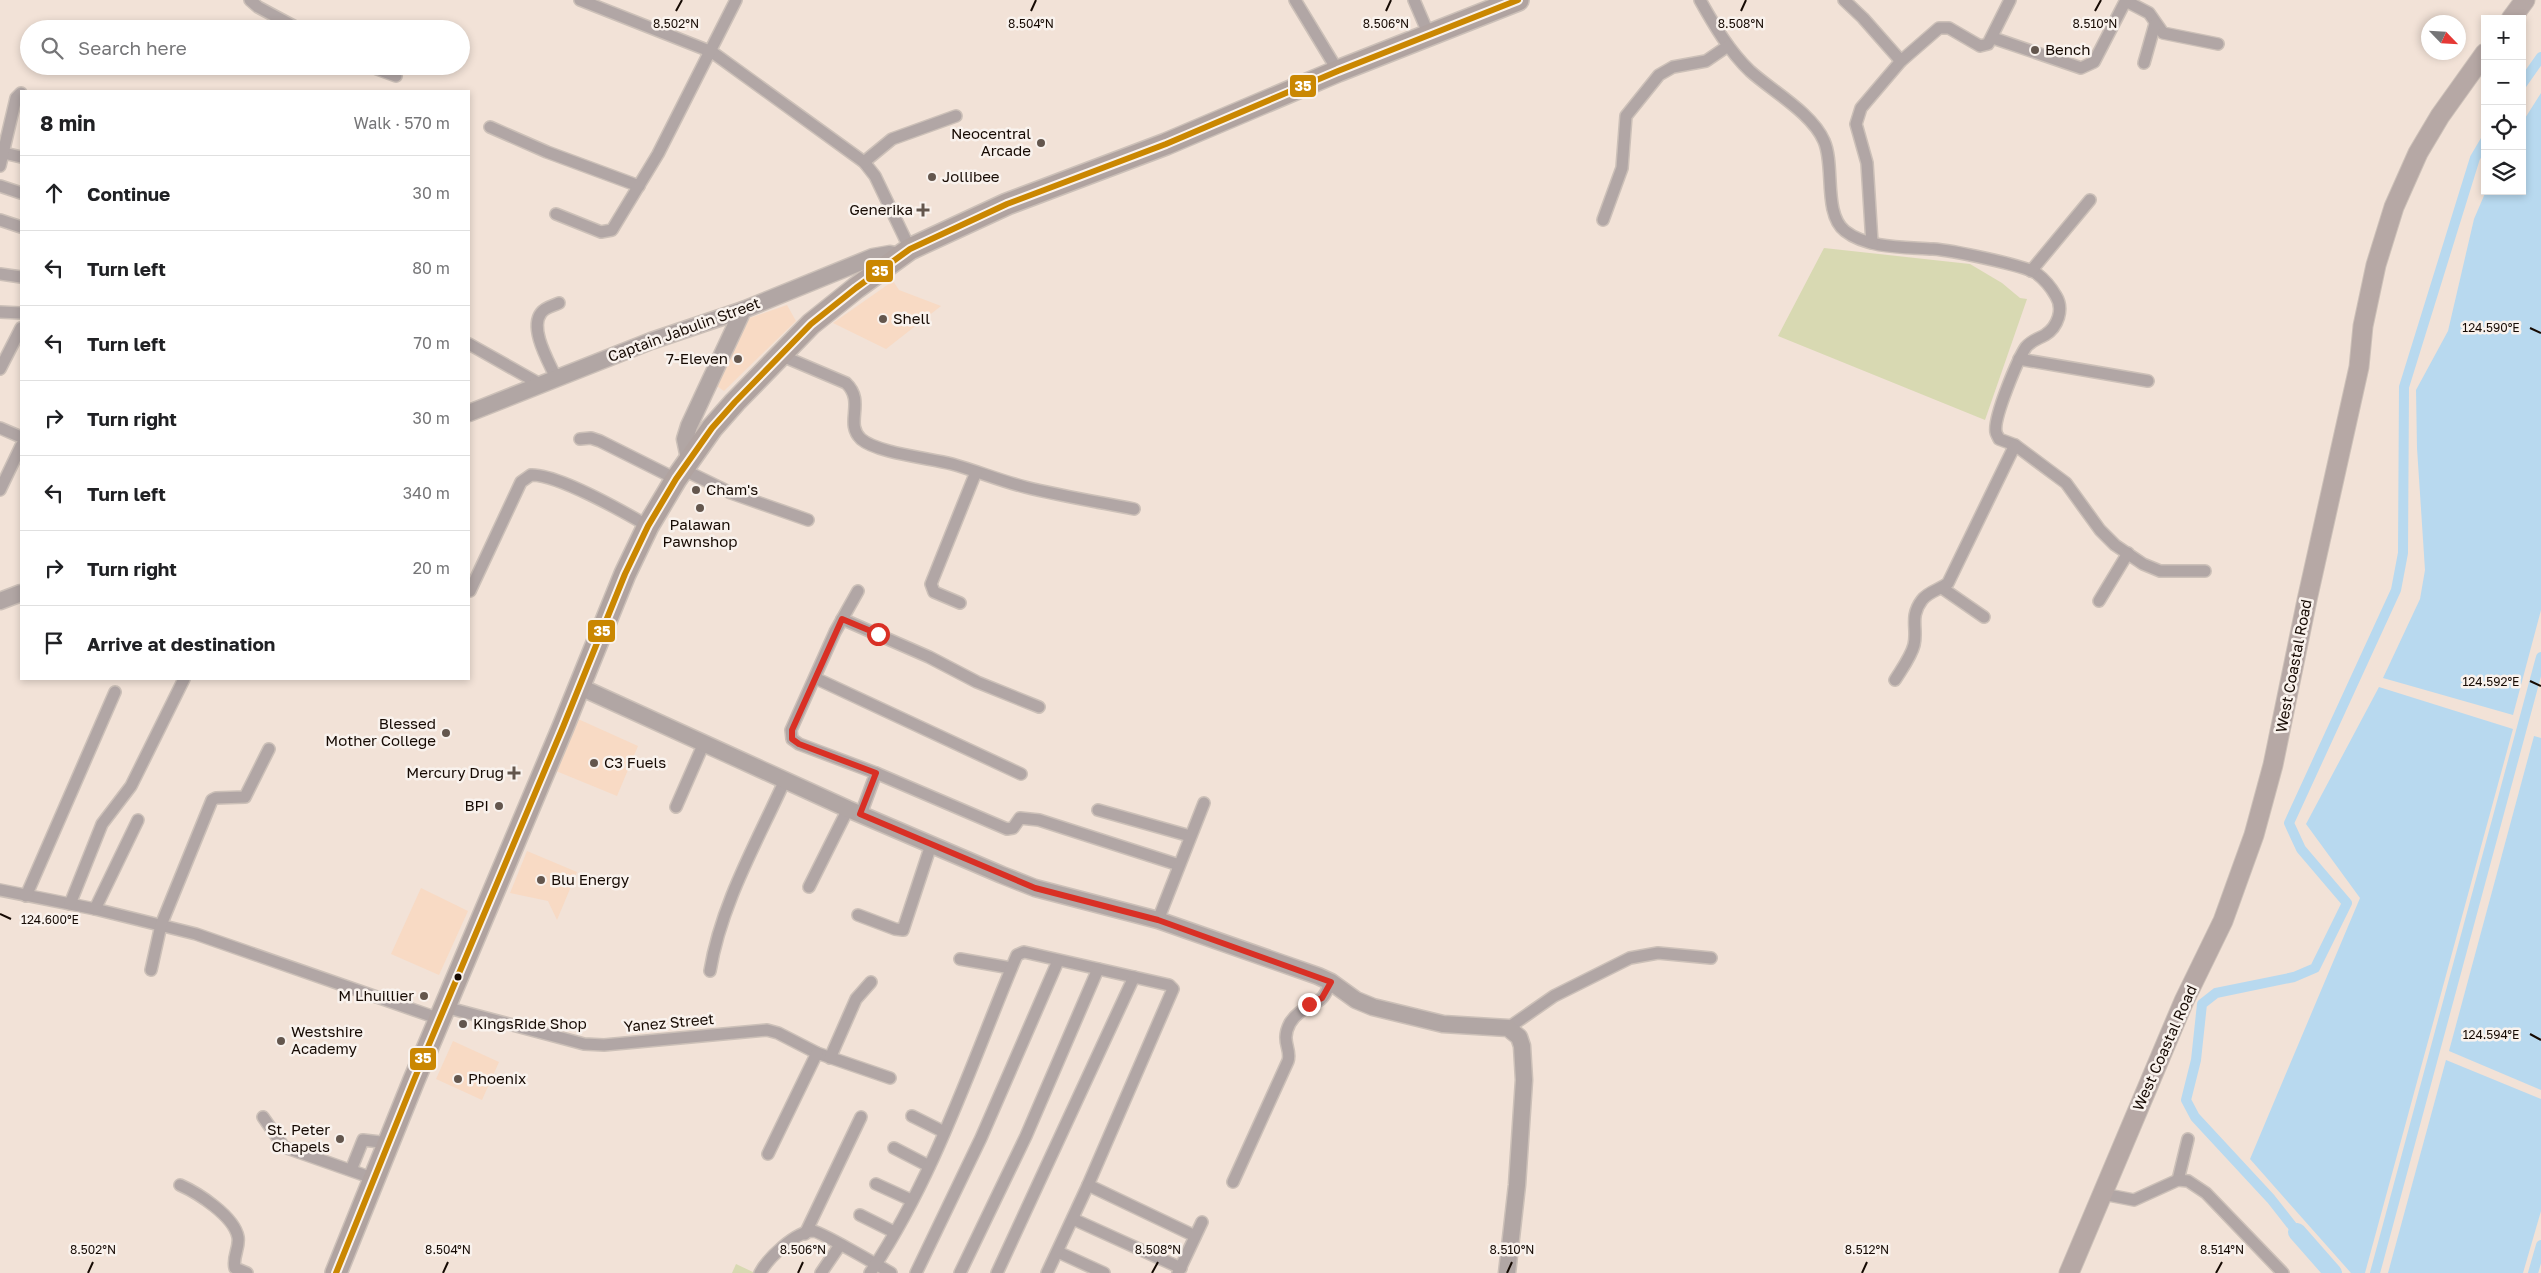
<!DOCTYPE html>
<meta charset="utf-8">
<style>
body{margin:0;font-family:"Golos Text",sans-serif;background:#f2f2f2;color:#202124}
.controls{position:absolute;right:15px;top:15px;display:grid;overflow:hidden;border-radius:0px;box-shadow:0 2px 8px #0003}
.controls button{width:45px;height:45px;display:grid;place-items:center;padding:0;border:0;border-bottom:1px solid #e0e0e0;background:#fff;color:#202124;font:25px sans-serif}
.compass{position:absolute;left:2421px;top:15px;width:45px;height:45px;border-radius:50%;background:#fff;box-shadow:0 2px 8px #0003;rotate:115deg}
.stop{position:absolute;width:15px;height:15px;margin:-11px;border:4px solid #d93025;border-radius:50%;background:#fff}
.stop.end{background:#d93025;border-color:#fff;box-shadow:0 1px 5px #0008}
.list{margin:0;padding:0;list-style:none}
h2{display:flex;justify-content:space-between;align-items:center;height:65px;margin:0;padding:0 20px;font-size:21px}
h2 small{font-size:16px;font-weight:400;color:#757577}
.list li{display:grid;grid-template-columns:32px 1fr auto;gap:15px;align-items:center;box-sizing:border-box;height:75px;padding:0 20px;border-top:1px solid #e0e0e0}
.list b{display:block;font-size:19px;white-space:nowrap}
.list em{font-size:16px;font-style:normal;color:#757577}
.icon{flex:none;width:28px;height:28px;fill:none;stroke:currentColor;stroke-width:2;stroke-linecap:round;stroke-linejoin:round}
.map{position:relative;flex:none;width:2541px;height:1273px;overflow:hidden}
.search{position:absolute;background:#fff;box-shadow:0 2px 8px #0003;left:20px;top:20px;width:450px;height:55px;display:flex;align-items:center;gap:12px;box-sizing:border-box;padding:0 18px;border-radius:28px;color:#757577;font-size:19px}
.panel{position:absolute;background:#fff;box-shadow:0 2px 8px #0003;left:20px;top:90px;width:450px;height:590px;border-radius:0px}
.map>svg:first-child{display:block}
.built{fill:#f8dac4}
.green{fill:#d8d9b2}
.water{fill:#b8d9ef}
.lines{fill:none;stroke-linecap:round;stroke-linejoin:round}
.canal{stroke:#b8d9ef;stroke-width:10}
.river{stroke:#b8d9ef;stroke-width:18}
.street-casing{stroke:#ccc0b8;stroke-width:14}
.secondary-casing{stroke:#ccc0b8;stroke-width:19}
.primary-casing{stroke:#ccc0b8;stroke-width:21}
.highway-casing{stroke:#ccc0b8;stroke-width:24}
.street{stroke:#b1a6a5;stroke-width:11}
.secondary{stroke:#b1a6a4;stroke-width:16}
.primary{stroke:#b6a8a5;stroke-width:19}
.highway{stroke:#b0a3a0;stroke-width:21}
.bus-1-casing{stroke:#f9f2ed;stroke-width:10}
.bus-1{stroke:#ca8701;stroke-width:6}
.route{stroke:#d93025;stroke-width:6}
.ticks{fill:none;stroke:#160a03;stroke-width:2}
.poi-dot{fill:#63564d;stroke:#f9f2ed;stroke-width:2}
.bus-dot{fill:#160a03;stroke:#f9f2ed;stroke-width:2}
.labels{text-anchor:middle;stroke-width:5;stroke-linejoin:round;paint-order:stroke}
.poi-label{font-size:15px;fill:#160a03;stroke:#f9f2ed;text-anchor:start}
.street-label{font-size:15px;fill:#160a03;stroke:#f9f2ed}
.ticks-label{font-size:12px;text-anchor:middle;fill:#160a03;stroke:#f9f2ed;stroke-width:5;stroke-linejoin:round;paint-order:stroke}
.line-badge{stroke:#f9f2ed;stroke-width:2}
.badge-label{font-size:14px;text-anchor:middle;font-weight:bold;fill:#fff}
</style>
<div class="map">
<svg width="2541" height="1273" viewBox="0 0 2541 1273">
<rect width="100%" height="100%" fill="#f2e2d7"/>
<g class="built">
<path d="M893 281 899 290 941 306 886 349 833 323Z"/>
<path d="M787 305 796 321 724 391 714 384 744 320Z"/>
<path d="M578 719 638 746 617 796 556 771Z"/>
<path d="M527 851 577 872 557 920 548 901 510 893Z"/>
<path d="M421 888 468 911 439 975 391 954Z"/>
<path d="M453 1041 499 1062 482 1100 436 1079Z"/>
</g>
<g class="green">
<path d="M1824 248 1970 264 2002 283 2020 298 2027 299 1985 420 1778 336Z"/>
<path d="M736 1264 755 1273H732Z"/>
</g>
<g class="water">
<path d="M2541 93V610L2513 715 2383 678 2420 599 2425 570 2417 448 2416 390 2448 331 2474 219 2486 191H2522V123Z"/>
<path d="M2379 687 2513 729 2365 1273H2351L2250 1159 2360 898 2306 824Z"/>
<path d="M2534 736 2541 738V1090L2449 1051Z"/>
<path d="M2446 1060 2541 1099V1211L2523 1273H2388Z"/>
</g>
<g class="lines">
<g class="canal">
<path d="M2522 84 2541 57"/>
<path d="M2297 1232 2271 1199 2195 1117 2186 1100 2196 1060 2202 1004 2216 993 2294 977 2315 968 2347 903 2301 849 2289 823 2396 590 2403 553 2404 387 2475 158 2485 141"/>
<path d="M2375 1273 2541 657"/>
<path d="M2533 1273 2541 1245"/>
</g>
<path class="river" d="M2297 1232 2333 1273"/>
<g class="street-casing">
<g id="street">
<path d="M250 0 258 7 299 29"/>
<path d="M580 0 712 52 864 162 875 176 910 249"/>
<path d="M1295 0 1338 71"/>
<path d="M1414 0 1429 35"/>
<path d="M1700 0C1714 25 1729 51 1750 71 1772 91 1812 113 1824 141 1835 165 1823 214 1845 231 1868 249 1906 247 1933 249 1950 250 2023 265 2036 273 2044 279 2051 287 2056 296 2064 309 2058 327 2045 335 2038 339 2032 340 2026 347 2018 359 1993 418 1996 432 1996 434 1998 436 1999 439L2015 445 2066 483 2100 530 2115 545 2143 564 2160 571H2205"/>
<path d="M1844 0 1863 18 1901 61"/>
<path d="M2126 1 2149 13 2163 33 2218 44"/>
<path d="M1993 38 2081 68 2094 62 2126 0"/>
<path d="M2144 63 2155 24"/>
<path d="M369 66 396 76"/>
<path d="M490 127 547 152 639 186"/>
<path d="M0 152 21 157"/>
<path d="M864 162 892 139 956 116"/>
<path d="M0 166 16 98 21 93"/>
<path d="M0 186 21 193"/>
<path d="M556 214 601 232 612 230 658 154 736 0"/>
<path d="M0 220 21 227"/>
<path d="M1603 220 1622 168 1626 116 1659 75 1673 67 1706 61 1728 46"/>
<path d="M1872 243 1867 163 1856 124 1861 108 1901 61 1939 28H1949L1980 46 1988 44 2010 0"/>
<path d="M2031 271 2090 200"/>
<path d="M0 274 21 277"/>
<path d="M0 312 21 313"/>
<path d="M469 344 540 384"/>
<path d="M780 355 846 383C866 402 844 423 861 439 877 453 929 458 952 464 977 471 1001 481 1025 487 1061 496 1098 502 1134 509"/>
<path d="M2019 359 2148 381"/>
<path d="M0 369 21 328"/>
<path d="M556 378C549 362 529 329 541 313 545 307 553 306 559 303"/>
<path d="M0 428 21 437"/>
<path d="M580 439 591 438 600 441 676 479"/>
<path d="M682 469 731 493 808 520"/>
<path d="M0 490 21 446"/>
<path d="M1942 588 1984 617"/>
<path d="M470 591 521 482 531 475C557 474 624 512 648 526"/>
<path d="M858 591 835 632 791 730 792 739 799 744 876 773 1007 829 1013 828 1020 818 1039 820 1179 865"/>
<path d="M2099 601 2128 553"/>
<path d="M960 603 934 592 931 584 976 472"/>
<path d="M842 619 929 657 977 682 1039 707"/>
<path d="M815 678 1021 774"/>
<path d="M1895 680C1901 670 1911 657 1914 645 1918 629 1909 617 1922 600 1929 591 1940 590 1948 583L2015 445"/>
<path d="M676 807 704 743"/>
<path d="M1098 810 1190 836"/>
<path d="M861 814 876 773"/>
<path d="M809 887 848 809"/>
<path d="M0 890 95 909 196 934 440 1019"/>
<path d="M26 896 115 692"/>
<path d="M70 904 102 824 131 786 184 679"/>
<path d="M95 909 138 820"/>
<path d="M858 915 895 929 903 930 931 845"/>
<path d="M1158 920 1204 803"/>
<path d="M960 959 1011 968"/>
<path d="M151 970 161 925 212 800 216 798 245 797 269 749"/>
<path d="M710 971C721 904 757 842 785 780"/>
<path d="M445 1007 584 1044 604 1045 767 1030 778 1033 817 1053 890 1078"/>
<path d="M1508 1028 1554 996 1630 958 1658 953 1711 958"/>
<path d="M830 1058 856 999 871 982"/>
<path d="M912 1116 944 1132"/>
<path d="M263 1117 284 1147 375 1179"/>
<path d="M894 1148 929 1166"/>
<path d="M768 1154 817 1053"/>
<path d="M351 1170 363 1140 389 1143"/>
<path d="M2178 1180 2188 1139"/>
<path d="M1233 1182 1288 1061C1292 1049 1280 1042 1290 1023 1298 1010 1310 1007 1321 999 1326 995 1328 987 1331 982"/>
<path d="M876 1184 911 1200"/>
<path d="M180 1185C198 1193 234 1216 238 1237 240 1248 232 1257 235 1268L247 1273"/>
<path d="M1088 1185 1195 1236"/>
<path d="M2103 1194 2134 1200 2178 1180 2188 1181 2206 1193 2283 1273"/>
<path d="M860 1215 894 1232"/>
<path d="M1073 1219 1181 1268"/>
<path d="M805 1234 861 1117"/>
<path d="M1058 1252 1104 1273"/>
<path d="M760 1273C768 1258 795 1232 813 1231 819 1231 881 1267 891 1273"/>
<path d="M821 1273 840 1245"/>
<path d="M870 1273C933 1180 971 1065 1014 962L1017 955 1024 952 1169 985 1173 989 1088 1185 1047 1273"/>
<path d="M916 1273 981 1138 1058 961"/>
<path d="M960 1273 1026 1136 1098 969"/>
<path d="M997 1273 1134 977"/>
<path d="M1178 1273 1202 1222"/>
</g>
</g>
<g class="secondary-casing">
<g id="secondary">
<path d="M469 413 651 341 743 310 873 257 890 254 900 256"/>
<path d="M689 458 685 439 689 426 743 310"/>
<path d="M0 601 21 593"/>
<path d="M578 686 848 809 1002 875 1035 888 1158 920 1318 976 1331 982 1356 1000 1373 1007 1443 1024 1508 1028 1519 1037 1522 1046 1524 1080 1517 1185 1507 1273"/>
</g>
</g>
<g class="primary-casing">
<g id="primary">
<path d="M2511 19 2525 0"/>
<path d="M2069 1273 2184 1001 2223 921 2254 835 2273 765 2307 600 2359 367 2363 326 2376 265 2394 207 2418 153 2440 116 2485 53"/>
</g>
</g>
<g class="highway-casing">
<path id="highway" d="M336 1273 414 1080 563 727 625 574 648 526 676 479 712 428 735 402 811 324 856 288 910 249 1007 204 1166 144 1338 71 1518 0"/>
</g>
<use href="#street" class="street"/>
<use href="#secondary" class="secondary"/>
<use href="#primary" class="primary"/>
<use href="#highway" class="highway"/>
<g class="bus-1-casing">
<path id="bus-1" d="M336 1273 414 1080 563 727 625 574 648 526 676 479 712 428 735 402 811 324 856 288 910 249 1007 204 1166 144 1338 71 1518 0"/>
</g>
<use href="#bus-1" class="bus-1"/>
</g>
<g class="lines">
<path class="route" d="M878 634 842 619 792 730V739L799 744 876 773 860 814 1035 888 1158 920 1331 982 1322 998 1309 1004"/>
</g>
<path class="ticks" d="M676 11 682 0M1031 11 1036 0M1386 11 1391 0M1741 11 1746 0M2095 11 2101 0M2530 328 2541 333M2530 681 2541 686M0 914 11 919M2530 1034 2541 1040M88 1273 93 1262M443 1273 448 1262M798 1273 803 1262M1152 1273 1158 1262M1507 1273 1512 1262M1862 1273 1867 1262M2216 1273 2222 1262"/>
<g class="poi-dot">
<circle cx="2035" cy="50" r="5"/>
<circle cx="1041" cy="143" r="5"/>
<circle cx="932" cy="177" r="5"/>
<path d="M920.5 202.5h5v5h5v5h-5v5h-5v-5h-5v-5h5z"/>
<circle cx="883" cy="319" r="5"/>
<circle cx="738" cy="359" r="5"/>
<circle cx="696" cy="490" r="5"/>
<circle cx="700" cy="508" r="5"/>
<circle cx="446" cy="733" r="5"/>
<circle cx="594" cy="763" r="5"/>
<path d="M511.5 765.5h5v5h5v5h-5v5h-5v-5h-5v-5h5z"/>
<circle cx="499" cy="806" r="5"/>
<circle cx="541" cy="880" r="5"/>
<circle cx="424" cy="996" r="5"/>
<circle cx="463" cy="1024" r="5"/>
<circle cx="281" cy="1041" r="5"/>
<circle cx="458" cy="1079" r="5"/>
<circle cx="340" cy="1139" r="5"/>
</g>
<circle class="bus-dot" cx="458" cy="977" r="4.5"/>
<g class="labels">
<g class="poi-label">
<text x="2045" y="55">Bench</text>
<text x="1031" y="139" text-anchor="end">Neocentral<tspan x="1031" dy="17">Arcade</tspan></text>
<text x="942" y="182">Jollibee</text>
<text x="913" y="215" text-anchor="end">Generika</text>
<text x="893" y="324">Shell</text>
<text x="728" y="364" text-anchor="end">7-Eleven</text>
<text x="706" y="495">Cham's</text>
<text x="700" y="530" text-anchor="middle">Palawan<tspan x="700" dy="17">Pawnshop</tspan></text>
<text x="436" y="729" text-anchor="end">Blessed<tspan x="436" dy="17">Mother College</tspan></text>
<text x="604" y="768">C3 Fuels</text>
<text x="504" y="778" text-anchor="end">Mercury Drug</text>
<text x="489" y="811" text-anchor="end">BPI</text>
<text x="551" y="885">Blu Energy</text>
<text x="414" y="1001" text-anchor="end">M Lhuillier</text>
<text x="473" y="1029">KingsRide Shop</text>
<text x="291" y="1037">Westshire<tspan x="291" dy="17">Academy</tspan></text>
<text x="468" y="1084">Phoenix</text>
<text x="330" y="1135" text-anchor="end">St. Peter<tspan x="330" dy="17">Chapels</tspan></text>
</g>
<g class="street-label">
<text transform="translate(684 330) rotate(-20)" y="5">Captain Jabulin Street</text>
<text transform="translate(2294 666) rotate(-79)" y="5">West Coastal Road</text>
<text transform="translate(669 1023) rotate(-5)" y="5">Yanez Street</text>
<text transform="translate(2165 1048) rotate(-66)" y="5">West Coastal Road</text>
</g>
</g>
<g class="ticks-label">
<text x="676" y="28">8.502°N</text>
<text x="1031" y="28">8.504°N</text>
<text x="1386" y="28">8.506°N</text>
<text x="1741" y="28">8.508°N</text>
<text x="2095" y="28">8.510°N</text>
<text x="2491" y="332">124.590°E</text>
<text x="2491" y="686">124.592°E</text>
<text x="50" y="924">124.600°E</text>
<text x="2491" y="1039">124.594°E</text>
<text x="93" y="1254">8.502°N</text>
<text x="448" y="1254">8.504°N</text>
<text x="803" y="1254">8.506°N</text>
<text x="1158" y="1254">8.508°N</text>
<text x="1512" y="1254">8.510°N</text>
<text x="1867" y="1254">8.512°N</text>
<text x="2222" y="1254">8.514°N</text>
</g>
<g class="line-badge">
<rect x="1289" y="74" width="28" height="24" rx="5" fill="#ca8701"/>
<rect x="865" y="259" width="29" height="24" rx="5" fill="#ca8701"/>
<rect x="587" y="619" width="29" height="24" rx="5" fill="#ca8701"/>
<rect x="409" y="1047" width="28" height="24" rx="5" fill="#ca8701"/>
</g>
<g class="badge-label">
<text x="1303" y="91">35</text>
<text x="880" y="276">35</text>
<text x="602" y="636">35</text>
<text x="423" y="1063">35</text>
</g>
</svg>
<div class="controls">
<button>+</button>
<button>−</button>
<button><svg class="icon" aria-label="locate" viewBox="0 0 24 24"><circle cx="12" cy="12" r="6"/><path d="M12 2v4M12 18v4M2 12h4M18 12h4"/></svg></button>
<button><svg class="icon" aria-label="layers" viewBox="0 0 24 24"><path d="M12 4l9 5-9 5-9-5zM3 14l9 5 9-5"/></svg></button>
</div>
<svg class="compass" viewBox="-18 -18 36 36"><path d="M0-13l5 13h-10z" fill="#e53935"/><path d="M0 13l5-13h-10z" fill="#757577"/></svg>
<div class="stop" style="left:878px;top:634px"></div>
<div class="stop end" style="left:1309px;top:1004px"></div>
<div class="search"><svg class="icon" aria-label="search" viewBox="0 0 24 24"><circle cx="10" cy="10" r="6"/><path d="M15 15l6 6"/></svg>Search here</div>
<section class="panel">
<h2>8 min<small>Walk · 570 m</small></h2>
<ul class="list">
<li><svg class="icon" aria-label="ahead" viewBox="0 0 24 24"><path d="M12 20V5M6 11l6-6 6 6"/></svg><div><b>Continue</b></div><em>30 m</em></li>
<li><svg class="icon" aria-label="left" viewBox="0 0 24 24"><path d="M17 20v-9H6M10 6l-5 5 5 5"/></svg><div><b>Turn left</b></div><em>80 m</em></li>
<li><svg class="icon" aria-label="left" viewBox="0 0 24 24"><path d="M17 20v-9H6M10 6l-5 5 5 5"/></svg><div><b>Turn left</b></div><em>70 m</em></li>
<li><svg class="icon" aria-label="right" viewBox="0 0 24 24"><path d="M7 20v-9h11M14 6l5 5-5 5"/></svg><div><b>Turn right</b></div><em>30 m</em></li>
<li><svg class="icon" aria-label="left" viewBox="0 0 24 24"><path d="M17 20v-9H6M10 6l-5 5 5 5"/></svg><div><b>Turn left</b></div><em>340 m</em></li>
<li><svg class="icon" aria-label="right" viewBox="0 0 24 24"><path d="M7 20v-9h11M14 6l5 5-5 5"/></svg><div><b>Turn right</b></div><em>20 m</em></li>
<li><svg class="icon" aria-label="arrive" viewBox="0 0 24 24"><path d="M6 21V4h12l-3 4 3 4H6"/></svg><div><b>Arrive at destination</b></div></li>
</ul>
</section>
</div>
